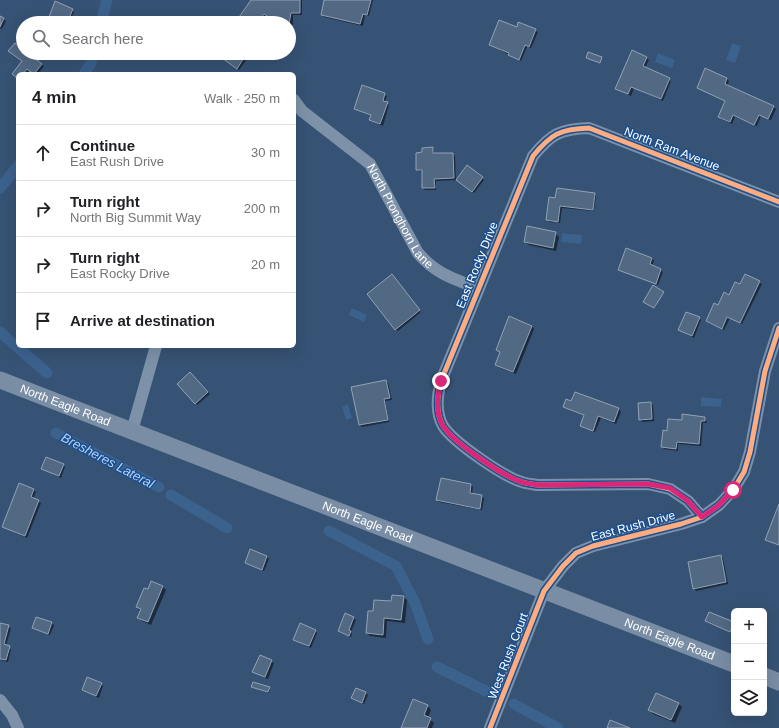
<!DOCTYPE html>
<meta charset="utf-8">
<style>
body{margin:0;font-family:Arial,sans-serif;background:#f2f2f2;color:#202124}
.controls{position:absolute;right:12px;bottom:12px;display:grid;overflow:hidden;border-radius:6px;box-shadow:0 4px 16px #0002}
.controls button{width:36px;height:36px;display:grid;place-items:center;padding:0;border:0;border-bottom:1px solid #e0e0e0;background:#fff;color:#202124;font:20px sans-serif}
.stop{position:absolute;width:12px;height:12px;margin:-9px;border:3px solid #db2777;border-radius:50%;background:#fff}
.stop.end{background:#db2777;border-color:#fff;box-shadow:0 1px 4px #0008}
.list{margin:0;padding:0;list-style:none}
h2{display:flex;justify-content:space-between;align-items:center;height:52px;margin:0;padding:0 16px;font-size:17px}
h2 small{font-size:13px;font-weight:400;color:#757577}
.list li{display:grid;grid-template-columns:26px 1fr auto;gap:12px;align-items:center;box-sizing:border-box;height:56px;padding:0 16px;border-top:1px solid #e0e0e0}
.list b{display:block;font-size:15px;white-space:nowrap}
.list p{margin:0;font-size:13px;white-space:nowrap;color:#757577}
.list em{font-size:13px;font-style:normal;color:#757577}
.icon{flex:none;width:22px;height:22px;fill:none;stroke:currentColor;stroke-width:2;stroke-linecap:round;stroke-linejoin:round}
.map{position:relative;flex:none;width:779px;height:728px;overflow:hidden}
.search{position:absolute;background:#fff;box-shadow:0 4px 16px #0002;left:16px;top:16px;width:280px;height:44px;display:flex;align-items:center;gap:10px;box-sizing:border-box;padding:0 14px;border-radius:22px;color:#757577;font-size:15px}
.panel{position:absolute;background:#fff;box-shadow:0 4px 16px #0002;left:16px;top:72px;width:280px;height:276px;border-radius:6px}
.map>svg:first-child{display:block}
.water{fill:#3b618d}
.shadow{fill:#0007}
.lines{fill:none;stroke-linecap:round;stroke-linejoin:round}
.canal{stroke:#3b618d;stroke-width:11}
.building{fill:#526984;stroke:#92a2b6}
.street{stroke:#7d92a8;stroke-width:12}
.secondary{stroke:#798da4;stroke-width:17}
.cycleway-casing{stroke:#1b4f8f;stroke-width:8}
.cycleway{stroke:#ffac80;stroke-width:5}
.route{stroke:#db2777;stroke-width:5}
.labels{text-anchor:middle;stroke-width:3;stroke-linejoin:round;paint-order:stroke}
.street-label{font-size:12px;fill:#fff;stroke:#1b4f8f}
.water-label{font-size:13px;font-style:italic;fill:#b5d3f5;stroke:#1b4f8f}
</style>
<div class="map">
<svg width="779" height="728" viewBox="0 0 779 728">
<rect width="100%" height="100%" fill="#365274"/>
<g class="water">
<path d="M732 43 741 46 735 63 726 60Z"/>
<path d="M658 53 675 60 672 68 655 62Z"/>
<path d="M562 233 582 235 581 244 561 242Z"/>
<path d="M352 308 367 315 364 322 349 315Z"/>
<path d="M701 397 722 399 721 407 701 406Z"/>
<path d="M348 405 352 418 346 420 342 406Z"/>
</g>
<g class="shadow">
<path d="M253 0H302V15H293V24L291 27H289V23L271 18 267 15 261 23H242Z"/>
<path d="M325 0H373L369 16 365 15 363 26 324 17 322 15Z"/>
<path d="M72 9 74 12 69 23H62L50 17Z"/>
<path d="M0 17 6 21 2 29 0 28Z"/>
<path d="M519 23 538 32 531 48 527 47 521 61 490 45 517 28Z"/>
<path d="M23 50V53H26L44 66 38 74H34L29 70 26 74H18V78L15 76 23 61Z"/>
<path d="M220 53H239L247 59 239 70 221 57 219 55Z"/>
<path d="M647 58 649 60 645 68 671 81 663 101 634 88 631 96 616 89Z"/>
<path d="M706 69 727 79 729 81 727 86 774 107 776 109 771 120 761 116 757 126 735 117 732 124 721 119 719 117 726 101 698 88Z"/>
<path d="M363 87 387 96 385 102 389 105 383 126 373 122 370 120 372 116 355 109Z"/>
<path d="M433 148 435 154H453L455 156 456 180 436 181V190H425L423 188V172L417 170 423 153Z"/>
<path d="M482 178 484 180 474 193 460 182Z"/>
<path d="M594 194 596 196 594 211 562 208 560 223 549 222 547 220 556 199Z"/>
<path d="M555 233 559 237 556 251 529 245 525 242Z"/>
<path d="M652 258 654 261 652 266 663 272 658 285 619 269Z"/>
<path d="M745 275 762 284 742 324 730 318 724 330 709 323 707 321 718 306 740 285Z"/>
<path d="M394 277 421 312 398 331 395 329Z"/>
<path d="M663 292 655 308 645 302Z"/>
<path d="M699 318 701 320 694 338 679 330Z"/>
<path d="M532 326 534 329 516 374 498 367 496 365 501 353 497 350Z"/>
<path d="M190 373 210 394 197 405 178 384Z"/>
<path d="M386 381 388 383 392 400 385 401 389 422 362 427 360 425 352 388Z"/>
<path d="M575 393 619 409 621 412 616 424 601 418 595 432 584 428 581 426 585 416 564 406 572 402Z"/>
<path d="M651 403 653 405 654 421 642 422 640 419Z"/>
<path d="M705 418 707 423H703L701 446 678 444V451L664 449 662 447 683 421Z"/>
<path d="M63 465 65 467 61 478 42 468Z"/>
<path d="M441 479 471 485 473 487 472 494 484 498 482 510 439 502 437 500Z"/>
<path d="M20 485 34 490 36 492 33 499 41 503 27 538 3 527Z"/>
<path d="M720 556 723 558 728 584 696 591 694 588Z"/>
<path d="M267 557 269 559 264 571 246 563Z"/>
<path d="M162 586 166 590 151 625 142 621 138 618 141 611 137 607 148 591Z"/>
<path d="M403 597 407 600 405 623 387 621 386 638 370 636 367 633 374 613Z"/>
<path d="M709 613 734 623 733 633 708 623 706 621Z"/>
<path d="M353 617 356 620 351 632 352 634 351 637 341 633 339 631Z"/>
<path d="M51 623 54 625 50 635 33 628Z"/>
<path d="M0 624 11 628 6 646 11 649 8 662 0 660Z"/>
<path d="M315 630 317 633 311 648 294 639Z"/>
<path d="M260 656 274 663 268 679 254 672Z"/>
<path d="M101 684 103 686 99 698 83 690Z"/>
<path d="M252 687 269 688 270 689 269 693Z"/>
<path d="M366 693 368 695 364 704 352 698Z"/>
<path d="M414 700 428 706 431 710 428 718 434 723 432 728H402Z"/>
<path d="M678 703 682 707 675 723 653 714 650 710Z"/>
</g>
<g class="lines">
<g class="canal">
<path d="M101 23 107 0"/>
<path d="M84 74 91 63 94 53"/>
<path d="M0 188 18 166"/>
<path d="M0 332 47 373"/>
<path d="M56 433 159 487"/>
<path d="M171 495 227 528"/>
<path d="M329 531 396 566 415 603 428 639"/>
<path d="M437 667 490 693"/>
<path d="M514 704 558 728"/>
</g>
</g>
<g class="building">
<path d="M251 0H300V13H291L289 24 270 23V18L264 14 257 23H241L237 20Z"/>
<path d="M324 0H371L367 15 363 14 360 24 321 15Z"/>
<path d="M55 1 73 9 67 23 49 17Z"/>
<path d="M0 16 4 18 0 27Z"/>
<path d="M499 20 517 27 518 22 536 29 529 47 525 45 519 60 508 55 509 53 489 45Z"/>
<path d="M15 43 23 49V53H28L42 64 34 74 27 69 23 74H18V79L12 74 22 61 8 51Z"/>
<path d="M632 50 647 57 643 66 670 78 661 99 631 87 628 94 615 89Z"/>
<path d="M588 52 602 57 600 63 586 58Z"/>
<path d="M219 53H241L245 56 237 69 218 55Z"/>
<path d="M705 68 727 78 725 84 774 106 768 119 759 115 754 125 733 115 730 122 718 117 725 101 697 88Z"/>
<path d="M362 85 385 93 383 101 388 102 380 124 369 120 371 115 354 109Z"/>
<path d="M433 147V153H453L454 178 434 179 435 188H422V170H416V153L422 152V148Z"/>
<path d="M467 165 483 177 472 192 456 180Z"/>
<path d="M557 188 595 193 593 210 560 206 558 222 546 220 549 197 555 198Z"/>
<path d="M527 226 556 232 553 248 524 242Z"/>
<path d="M626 248 652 258 650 264 661 269 656 284 618 270Z"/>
<path d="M392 274 420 310 395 330 367 294Z"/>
<path d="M745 274 760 281 740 323 727 317 722 329 706 321 714 303 718 305 724 292 729 295 735 282 740 284Z"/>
<path d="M653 285 664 292 654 308 643 302Z"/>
<path d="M686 312 700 317 692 336 678 330Z"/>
<path d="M509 316 532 326 513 372 495 365 500 352 496 350Z"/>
<path d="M190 372 208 392 195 404 177 384Z"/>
<path d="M386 380 390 398 384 399 388 420 359 425 351 387Z"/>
<path d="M575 392 619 408 614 422 598 416 593 431 580 426 584 415 563 407 566 399 571 401Z"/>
<path d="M651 402 652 419 639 420 638 403Z"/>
<path d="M682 414 705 417V421H701L699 444 677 442 676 449 661 447 663 430 667 431 668 419 682 420Z"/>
<path d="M46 457 64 464 59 476 41 469Z"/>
<path d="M441 478 471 484 470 493 482 495 480 509 436 500Z"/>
<path d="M19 483 34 489 31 497 39 500 25 536 2 527Z"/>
<path d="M779 504V545L765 540Z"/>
<path d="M250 549 267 556 262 570 245 563Z"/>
<path d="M721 555 726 582 693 589 688 562Z"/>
<path d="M151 581 163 586 148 622 137 618 141 609 136 607 144 588 148 589Z"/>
<path d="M392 595 404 596 401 620 384 618 383 635 366 633 368 611H373L374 600 391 601Z"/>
<path d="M709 612 734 622 730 632 705 621Z"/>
<path d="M345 613 354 617 349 630 351 631 349 636 338 631Z"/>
<path d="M36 617 52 622 48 634 32 628Z"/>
<path d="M0 623 9 625 4 644 10 646 6 660 0 659Z"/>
<path d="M300 623 316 630 309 646 293 640Z"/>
<path d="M260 655 272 660 265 677 252 672Z"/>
<path d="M87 677 102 683 96 696 82 690Z"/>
<path d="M253 682 270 687 268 692 251 687Z"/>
<path d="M356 688 366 692 362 703 351 698Z"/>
<path d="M656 693 679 703 671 720 648 710Z"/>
<path d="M413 699 428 705 424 715 431 718 427 728H401Z"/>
<path d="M610 720 630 728H607Z"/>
</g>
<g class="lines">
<g class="street">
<path id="s1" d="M294 100 302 111 370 164 418 253C436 274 454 279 478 288"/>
<path d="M132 431 156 346"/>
<path d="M702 517 688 501 670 489 648 484 538 485C533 484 527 484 522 482 504 477 453 442 443 426 435 412 437 396 441 381L533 156C551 134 560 129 589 128L779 202"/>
<path d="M0 700 12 715 18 728"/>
<path d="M490 728 544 591 563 566 576 553 593 546 681 524 702 517 719 505 733 490 744 472 750 452 765 371 779 328"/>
</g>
<g class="secondary">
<path id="s2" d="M0 380 734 664"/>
<path d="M764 676 779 682"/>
</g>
<g class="cycleway-casing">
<g id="cycleway">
<path d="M702 517 688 501 670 489 648 484 538 485C533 484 527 484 522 482 504 477 453 442 443 426 435 412 437 396 441 381L533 156C551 134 560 129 589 128L779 202"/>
<path d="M490 728 544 591 563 566 576 553 593 546 681 524 702 517 719 505 733 490 744 472 750 452 765 371 779 328"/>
</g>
</g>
<use href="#cycleway" class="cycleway"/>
</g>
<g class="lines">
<path class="route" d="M441 381C437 397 435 412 443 426 453 442 504 477 522 482 527 484 533 484 538 485L648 484 670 488 688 501 702 517 719 505 733 490"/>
</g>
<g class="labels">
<g class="street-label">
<text transform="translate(672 149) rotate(21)" y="4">North Ram Avenue</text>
<text dy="4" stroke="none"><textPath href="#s1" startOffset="160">North Pronghorn Lane</textPath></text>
<text transform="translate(477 265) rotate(-68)" y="4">East Rocky Drive</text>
<text dy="4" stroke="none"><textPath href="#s2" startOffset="70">North Eagle Road</textPath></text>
<text dy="4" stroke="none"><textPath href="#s2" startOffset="394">North Eagle Road</textPath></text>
<text transform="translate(633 526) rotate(-15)" y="4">East Rush Drive</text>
<text dy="4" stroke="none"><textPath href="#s2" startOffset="718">North Eagle Road</textPath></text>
<text transform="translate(508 656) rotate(-69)" y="4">West Rush Court</text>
</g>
<g class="water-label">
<text transform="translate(108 460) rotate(28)" y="5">Bresheres Lateral</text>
</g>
</g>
</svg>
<div class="controls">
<button>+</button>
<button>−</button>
<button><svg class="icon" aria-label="layers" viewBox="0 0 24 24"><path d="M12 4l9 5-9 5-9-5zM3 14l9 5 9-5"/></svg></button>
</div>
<div class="stop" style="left:733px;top:490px"></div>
<div class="stop end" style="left:441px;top:381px"></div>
<div class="search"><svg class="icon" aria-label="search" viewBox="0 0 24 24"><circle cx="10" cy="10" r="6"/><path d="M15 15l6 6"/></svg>Search here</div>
<section class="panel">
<h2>4 min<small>Walk · 250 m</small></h2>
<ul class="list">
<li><svg class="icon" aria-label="ahead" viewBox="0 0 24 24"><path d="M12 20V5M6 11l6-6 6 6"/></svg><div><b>Continue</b><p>East Rush Drive</p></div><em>30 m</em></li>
<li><svg class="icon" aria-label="right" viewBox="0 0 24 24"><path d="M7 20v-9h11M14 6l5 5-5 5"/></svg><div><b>Turn right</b><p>North Big Summit Way</p></div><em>200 m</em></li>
<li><svg class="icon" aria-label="right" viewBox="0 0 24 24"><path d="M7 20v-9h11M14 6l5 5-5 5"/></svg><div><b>Turn right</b><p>East Rocky Drive</p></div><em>20 m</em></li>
<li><svg class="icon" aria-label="arrive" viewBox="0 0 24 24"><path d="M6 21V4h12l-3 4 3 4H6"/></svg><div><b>Arrive at destination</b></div></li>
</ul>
</section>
</div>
